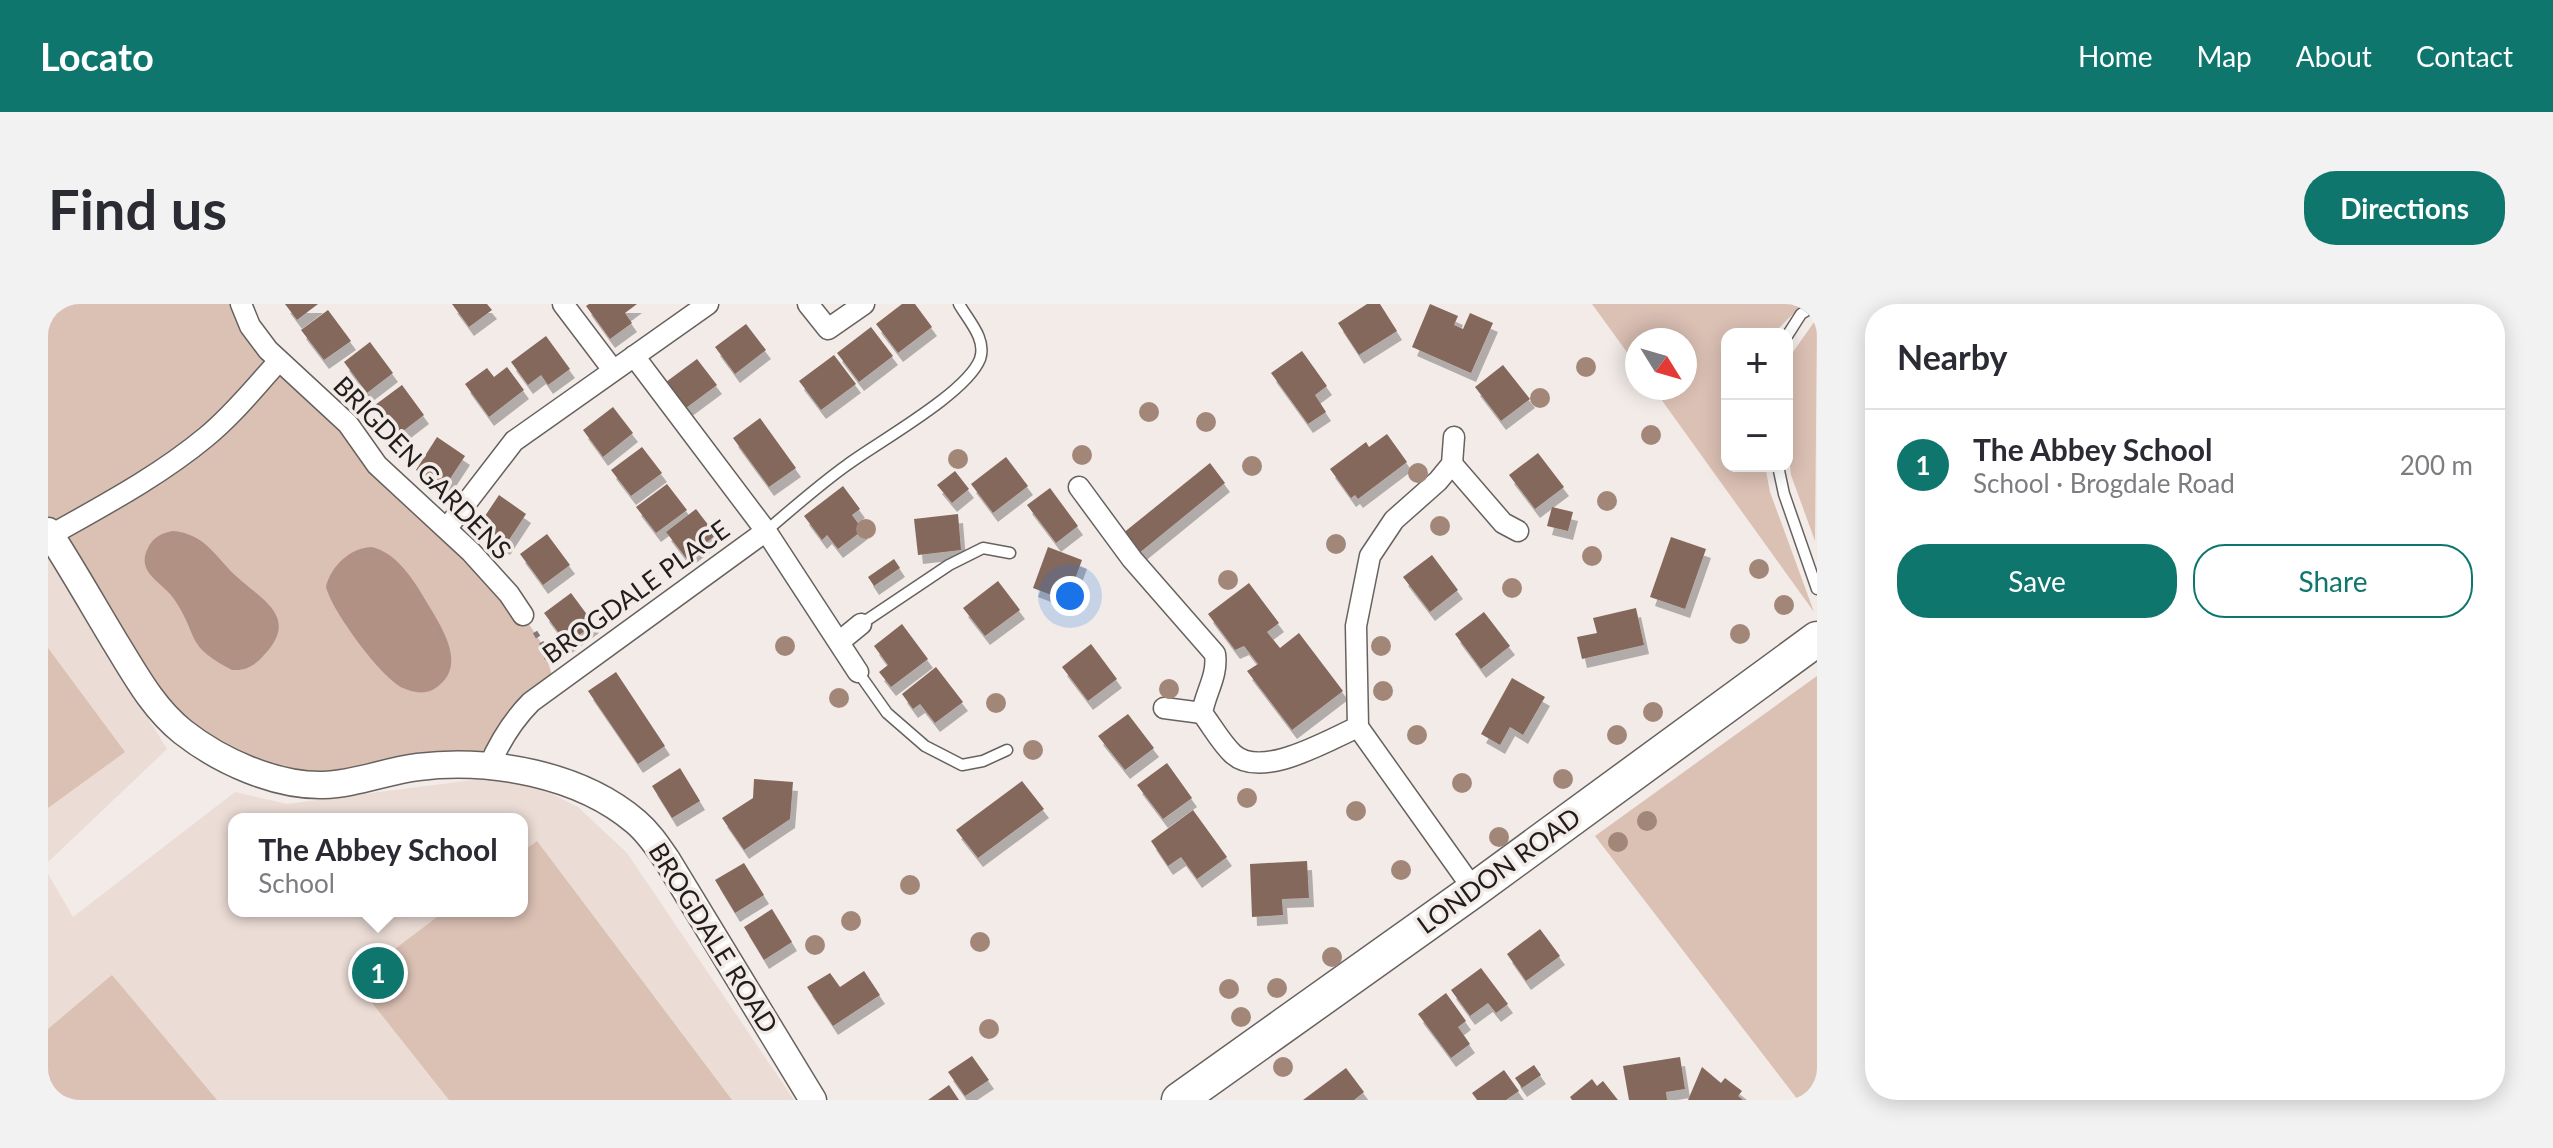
<!DOCTYPE html>
<meta charset="utf-8">
<style>
body{margin:0;font-family:Lato,sans-serif;background:#f2f2f3;color:#2b2b33}
.controls{position:absolute;right:24px;top:24px;display:grid;overflow:hidden;border-radius:16px;box-shadow:0 4px 20px #0003}
.controls button{width:72px;height:72px;display:grid;place-items:center;padding:0;border:0;border-bottom:2px solid #e1e1e2;background:#fff;color:#2b2b33;font:40px sans-serif}
.compass{position:absolute;left:1577px;top:24px;width:72px;height:72px;border-radius:50%;background:#fff;box-shadow:0 4px 20px #0003;rotate:127deg}
.you{position:absolute;left:1022px;top:292px;width:28px;height:28px;margin:-20px;border:6px solid #fff;border-radius:50%;background:#1a73e8;box-shadow:0 0 0 12px #1a73e833}
.badge{display:grid;place-items:center;width:52px;height:52px;border-radius:50%;background:#0f766e;color:#fff;font-size:26px;font-weight:700}
.pin{position:absolute;translate:-50% -50%;border:4px solid #fff;box-shadow:0 2px 8px #0006}
.popup{position:absolute;left:180px;top:509px;width:300px;height:104px;box-sizing:border-box;display:grid;place-content:center;border-radius:16px;background:#fff;filter:drop-shadow(0 2px 6px #0005);font-size:26px;white-space:nowrap;color:#7c7c81}
.popup b{font-size:30px;color:#2b2b33}
.popup::after{content:'';position:absolute;left:50%;top:100%;margin-left:-16px;border:16px solid transparent;border-top-color:#fff}
.list{margin:0;padding:0;list-style:none}
h2{display:flex;justify-content:space-between;align-items:center;height:104px;margin:0;padding:0 32px;font-size:34px}
h2 small{font-size:26px;font-weight:400;color:#7c7c81}
.list li{display:grid;grid-template-columns:52px 1fr auto;gap:24px;align-items:center;box-sizing:border-box;height:112px;padding:0 32px;border-top:2px solid #e1e1e2}
.list b{display:block;font-size:30px;white-space:nowrap}
.list p{margin:0;font-size:26px;white-space:nowrap;color:#7c7c81}
.list em{font-size:26px;font-style:normal;color:#7c7c81}
.actions{display:flex;gap:16px;padding:24px 32px}
.actions a{flex:1;padding:18px 0;border:2px solid #0f766e;border-radius:32px;text-align:center;font-size:28px;color:#0f766e}
.actions .main{background:#0f766e;color:#fff}
.map{position:relative;flex:none;width:1769px;height:796px;overflow:hidden;border-radius:32px}
header{display:flex;align-items:center;gap:48px;box-sizing:border-box;height:112px;padding:0 40px;background:#0f766e;color:#fff}
header strong{font-size:38px}
nav{display:flex;gap:44px;margin-inline-start:auto;font-size:28px}
.intro{display:flex;align-items:center;justify-content:space-between;box-sizing:border-box;height:192px;padding:0 48px}
h1{margin:0;font-size:56px}
.button{padding:20px 36px;border-radius:32px;background:#0f766e;color:#fff;font-size:28px;font-weight:700}
main{display:flex;gap:48px;padding:0 48px}
aside{flex:1;background:#fff;border-radius:32px;box-shadow:0 4px 20px #0003}
.map>svg:first-child{display:block}
.built{fill:#ebdcd5;fill-rule:evenodd}
.green{fill:#dbc0b4}
.water{fill:#b09183}
.building{fill:#85685b;filter:url(#shadow)}
.lines{fill:none;stroke-linecap:round;stroke-linejoin:round}
.service-casing{stroke:#68625f;stroke-width:13}
.minor-casing{stroke:#68625f;stroke-width:23}
.tertiary-casing{stroke:#68625f;stroke-width:29}
.primary-casing{stroke:#68625f;stroke-width:37}
.path{stroke:#7f7a78;stroke-width:5;stroke-dasharray:6 6;stroke-linecap:butt}
.service{stroke:#fff;stroke-width:10}
.minor{stroke:#fff;stroke-width:20}
.tertiary{stroke:#fff;stroke-width:26}
.primary{stroke:#fff;stroke-width:34}
.tree{fill:#a28779}
.labels{text-anchor:middle;stroke-width:7;stroke-linejoin:round;paint-order:stroke}
.street-label{font-size:26px;fill:#201d1c;stroke:#f2ebe8}
</style>
<header>
<strong>Locato</strong>
<nav><a>Home</a><a>Map</a><a>About</a><a>Contact</a></nav>
</header>
<div class="intro"><h1>Find us</h1><a class="button">Directions</a></div>
<main>
<div class="map">
<svg width="1769" height="796" viewBox="0 0 1769 796">
<defs>
<filter id="shadow"><feDropShadow dx="5" dy="9" stdDeviation="0" flood-color="#0004"/></filter>
</defs>
<rect width="100%" height="100%" fill="#f2ebe8"/>
<g class="built">
<path d="M0 252 119 445 0 558Z"/>
<path d="M440 474 478 477 530 503 579 549 746 796H0V570L25 613 187 488 239 500ZM186 515H474V607H186Z"/>
</g>
<g class="green">
<path d="M0 0H193L202 22 475 311 496 343 506 379 441 462 274 481 148 437 0 227Z"/>
<path d="M1544 0H1755L1725 30H1679V162H1717L1722 188 1766 308 1605 84H1637V36H1589V62Z"/>
<path d="M1769 14 1767 237 1743 171 1739 134V80L1745 48Z"/>
<path d="M0 344 77 448 0 504Z"/>
<path d="M1769 372V796H1750L1547 532Z"/>
<path d="M489 537 684 796H401L306 676 397 607H474V548Z"/>
<path d="M64 671 169 796H0V725Z"/>
</g>
<g class="water">
<path d="M125 227C158 230 167 253 189 273 214 296 252 313 216 351 207 361 199 367 184 366 135 340 152 333 126 295 115 278 87 269 100 244 105 233 114 229 125 227Z"/>
<path d="M323 243C346 247 364 273 375 292 390 318 422 360 389 383 379 391 366 389 355 384 333 374 284 307 278 283 283 262 302 244 323 243Z"/>
</g>
<g class="building">
<path d="M237 0H270L249 16Z"/>
<path d="M404 0H439L444 6 421 23Z"/>
<path d="M541 0H589L577 9 584 19 562 35 538 2Z"/>
<path d="M854 0H867L884 23 850 49 828 20Z"/>
<path d="M1319 0H1332L1349 27 1311 51 1290 19Z"/>
<path d="M1382 0 1410 12 1406 21 1415 25 1422 9 1445 19 1423 69 1364 43Z"/>
<path d="M280 6 303 37 276 56 253 26Z"/>
<path d="M698 20 718 46 687 70 667 43Z"/>
<path d="M823 23 845 52 811 78 789 49Z"/>
<path d="M498 32 522 65 500 81 493 71 480 81 463 58Z"/>
<path d="M322 38 345 69 319 89 296 58Z"/>
<path d="M1254 47 1279 82 1267 91 1278 108 1260 120 1223 69Z"/>
<path d="M786 51 808 80 773 106 751 77Z"/>
<path d="M649 55 669 81 638 104 618 78Z"/>
<path d="M1455 61 1482 95 1453 117 1427 83Z"/>
<path d="M459 63 476 86 441 113 417 80 439 64 446 73Z"/>
<path d="M354 81 376 111 350 131 327 101Z"/>
<path d="M565 103 585 129 555 153 535 126Z"/>
<path d="M712 114 748 164 721 183 685 134Z"/>
<path d="M1339 130 1359 158 1310 195 1307 191 1303 194 1282 165 1318 138 1321 143Z"/>
<path d="M389 133 417 152 396 184 368 166Z"/>
<path d="M594 143 614 169 583 192 563 166Z"/>
<path d="M1490 149 1516 183 1487 205 1461 171Z"/>
<path d="M958 153 980 182 945 209 923 180Z"/>
<path d="M1162 159 1177 179 1090 250 1074 230Z"/>
<path d="M907 167 921 185 904 199 889 181Z"/>
<path d="M619 180 639 206 608 229 588 203Z"/>
<path d="M795 182 812 205 804 211 815 226 790 245 779 231 774 236 756 212Z"/>
<path d="M1002 184 1030 222 1008 239 979 201Z"/>
<path d="M451 191 478 210 457 242 429 224Z"/>
<path d="M1504 203 1525 208 1520 227 1499 222Z"/>
<path d="M648 205 668 231 638 254 618 228Z"/>
<path d="M910 210 913 246 870 251 866 215Z"/>
<path d="M499 230 522 261 495 281 472 250Z"/>
<path d="M1623 233 1658 245 1637 305 1602 293Z"/>
<path d="M1000 243 1034 256 1019 297 985 284Z"/>
<path d="M1384 251 1410 286 1382 308 1355 273Z"/>
<path d="M846 255 852 264 826 282 820 273Z"/>
<path d="M950 277 972 306 937 332 915 304Z"/>
<path d="M1201 279 1231 319 1219 328 1232 344 1251 329 1295 387 1244 426 1199 367 1210 360 1196 342 1187 346 1160 310Z"/>
<path d="M523 289 546 320 519 340 496 309Z"/>
<path d="M1588 304 1596 341 1534 355 1529 333 1549 329 1545 314Z"/>
<path d="M1436 308 1462 342 1433 365 1407 330Z"/>
<path d="M854 320 880 355 843 383 831 368 840 361 826 342Z"/>
<path d="M1043 340 1069 375 1040 397 1014 363Z"/>
<path d="M888 363 915 398 887 419 872 400 865 405 854 390Z"/>
<path d="M568 368 617 442 590 460 540 387Z"/>
<path d="M1464 374 1497 393 1475 431 1462 423 1452 441 1433 430Z"/>
<path d="M1080 410 1106 444 1077 466 1050 432Z"/>
<path d="M1119 459 1144 494 1115 515 1089 481Z"/>
<path d="M632 464 652 497 624 514 604 482Z"/>
<path d="M706 475 745 478 742 515 696 546 674 514 705 494Z"/>
<path d="M974 477 996 505 930 554 908 526Z"/>
<path d="M1145 506 1179 553 1149 575 1133 553 1120 562 1103 537Z"/>
<path d="M1259 557 1261 594 1234 595 1235 611 1204 613 1202 560Z"/>
<path d="M696 559 716 591 687 609 667 576Z"/>
<path d="M724 605 744 638 716 656 696 623Z"/>
<path d="M1492 625 1512 652 1478 677 1459 650Z"/>
<path d="M1433 664 1460 700 1448 709 1440 699 1422 712 1403 686Z"/>
<path d="M816 667 832 691 785 722 759 683 782 669 792 683Z"/>
<path d="M1398 689 1418 717 1410 723 1422 740 1403 754 1370 710Z"/>
<path d="M924 752 941 776 917 792 900 768Z"/>
<path d="M1632 753 1637 785 1618 788 1619 796H1581L1575 762Z"/>
<path d="M1486 761 1493 771 1474 784 1467 774Z"/>
<path d="M1654 763 1673 779 1677 774 1694 787 1690 792 1695 796H1640Z"/>
<path d="M1298 764 1316 788 1306 796H1255Z"/>
<path d="M1456 766 1471 787 1458 796H1429L1424 789Z"/>
<path d="M1544 775 1549 782 1555 777 1570 796H1524L1522 793Z"/>
<path d="M901 781 911 796H880Z"/>
</g>
<g class="lines">
<g class="service-casing">
<g id="service">
<path d="M1739 32 1753 10 1769 0"/>
<path d="M1730 162 1736 190 1769 285"/>
<path d="M718 227C744 205 771 181 799 161 830 138 919 89 932 55 939 35 920 16 911 0"/>
<path d="M813 320 901 261 935 244 962 249"/>
<path d="M810 368 839 409 877 442 914 461 935 457 959 446"/>
</g>
</g>
<g class="minor-casing">
<g id="minor">
<path d="M193 0 202 22 220 46 300 120 329 161 423 248 461 290 475 311"/>
<path d="M515 0 565 66"/>
<path d="M760 0 780 25 816 0"/>
<path d="M586 52 718 227"/>
<path d="M1406 133 1404 160 1390 177 1346 216 1322 252 1308 322 1310 423 1426 586"/>
<path d="M1404 160 1455 219 1470 227"/>
<path d="M1031 183 1084 255 1167 350C1170 372 1158 387 1154 409 1164 422 1173 439 1185 450 1214 476 1280 436 1310 423"/>
<path d="M399 224 466 137 660 0"/>
<path d="M3 231C56 201 111 172 158 133 185 111 207 83 230 58"/>
<path d="M791 338 813 320"/>
<path d="M1116 404 1154 409"/>
<path d="M441 462C452 437 464 417 483 398L718 227 810 368"/>
</g>
</g>
<g class="tertiary-casing">
<path id="tertiary" d="M0 227C24 264 46 303 69 341 88 372 106 405 135 428 172 457 227 482 275 481 308 480 338 467 370 463 442 454 532 470 588 518 601 529 610 543 619 556L765 796"/>
</g>
<g class="primary-casing">
<path id="primary" d="M1131 796 1426 586 1769 335"/>
</g>
<path class="path" d="M487 328 496 343 500 359"/>
<use href="#service" class="service"/>
<use href="#minor" class="minor"/>
<use href="#tertiary" class="tertiary"/>
<use href="#primary" class="primary"/>
</g>
<g class="tree">
<circle cx="1538" cy="63" r="10"/>
<circle cx="1492" cy="94" r="10"/>
<circle cx="1101" cy="108" r="10"/>
<circle cx="1158" cy="118" r="10"/>
<circle cx="1603" cy="131" r="10"/>
<circle cx="1034" cy="151" r="10"/>
<circle cx="910" cy="155" r="10"/>
<circle cx="1204" cy="162" r="10"/>
<circle cx="1370" cy="169" r="10"/>
<circle cx="1559" cy="197" r="10"/>
<circle cx="1392" cy="222" r="10"/>
<circle cx="818" cy="225" r="10"/>
<circle cx="1288" cy="240" r="10"/>
<circle cx="1544" cy="252" r="10"/>
<circle cx="1711" cy="265" r="10"/>
<circle cx="1180" cy="276" r="10"/>
<circle cx="1464" cy="284" r="10"/>
<circle cx="1736" cy="301" r="10"/>
<circle cx="1692" cy="330" r="10"/>
<circle cx="737" cy="342" r="10"/>
<circle cx="1333" cy="342" r="10"/>
<circle cx="1121" cy="385" r="10"/>
<circle cx="1335" cy="387" r="10"/>
<circle cx="791" cy="394" r="10"/>
<circle cx="948" cy="399" r="10"/>
<circle cx="1605" cy="408" r="10"/>
<circle cx="1369" cy="431" r="10"/>
<circle cx="1569" cy="431" r="10"/>
<circle cx="985" cy="446" r="10"/>
<circle cx="1515" cy="475" r="10"/>
<circle cx="1414" cy="479" r="10"/>
<circle cx="1199" cy="494" r="10"/>
<circle cx="1308" cy="507" r="10"/>
<circle cx="1599" cy="517" r="10"/>
<circle cx="1451" cy="533" r="10"/>
<circle cx="1570" cy="538" r="10"/>
<circle cx="1353" cy="566" r="10"/>
<circle cx="862" cy="581" r="10"/>
<circle cx="803" cy="617" r="10"/>
<circle cx="932" cy="638" r="10"/>
<circle cx="767" cy="641" r="10"/>
<circle cx="1284" cy="653" r="10"/>
<circle cx="1229" cy="684" r="10"/>
<circle cx="1181" cy="685" r="10"/>
<circle cx="1193" cy="713" r="10"/>
<circle cx="941" cy="725" r="10"/>
<circle cx="1235" cy="763" r="10"/>
</g>
<g class="labels">
<g class="street-label">
<text transform="translate(374 164) rotate(46)" y="9">BRIGDEN GARDENS</text>
<text transform="translate(588 288) rotate(-36)" y="9">BROGDALE PLACE</text>
<text transform="translate(1451 567) rotate(-36)" y="9">LONDON ROAD</text>
<text transform="translate(665 634) rotate(58)" y="9">BROGDALE ROAD</text>
</g>
</g>
</svg>
<div class="controls">
<button>+</button>
<button>−</button>
</div>
<svg class="compass" viewBox="-18 -18 36 36"><path d="M0-13l5 13h-10z" fill="#e53935"/><path d="M0 13l5-13h-10z" fill="#7c7c81"/></svg>
<div class="you"></div>
<div class="pin badge" style="left:330px;top:669px">1</div>
<div class="popup"><b>The Abbey School</b>School</div>
</div>
<aside>
<h2>Nearby<small></small></h2>
<ul class="list">
<li><span class="badge">1</span><div><b>The Abbey School</b><p>School · Brogdale Road</p></div><em>200 m</em></li>
</ul>
<div class="actions"><a class="main">Save</a><a>Share</a></div>
</aside>
</main>
